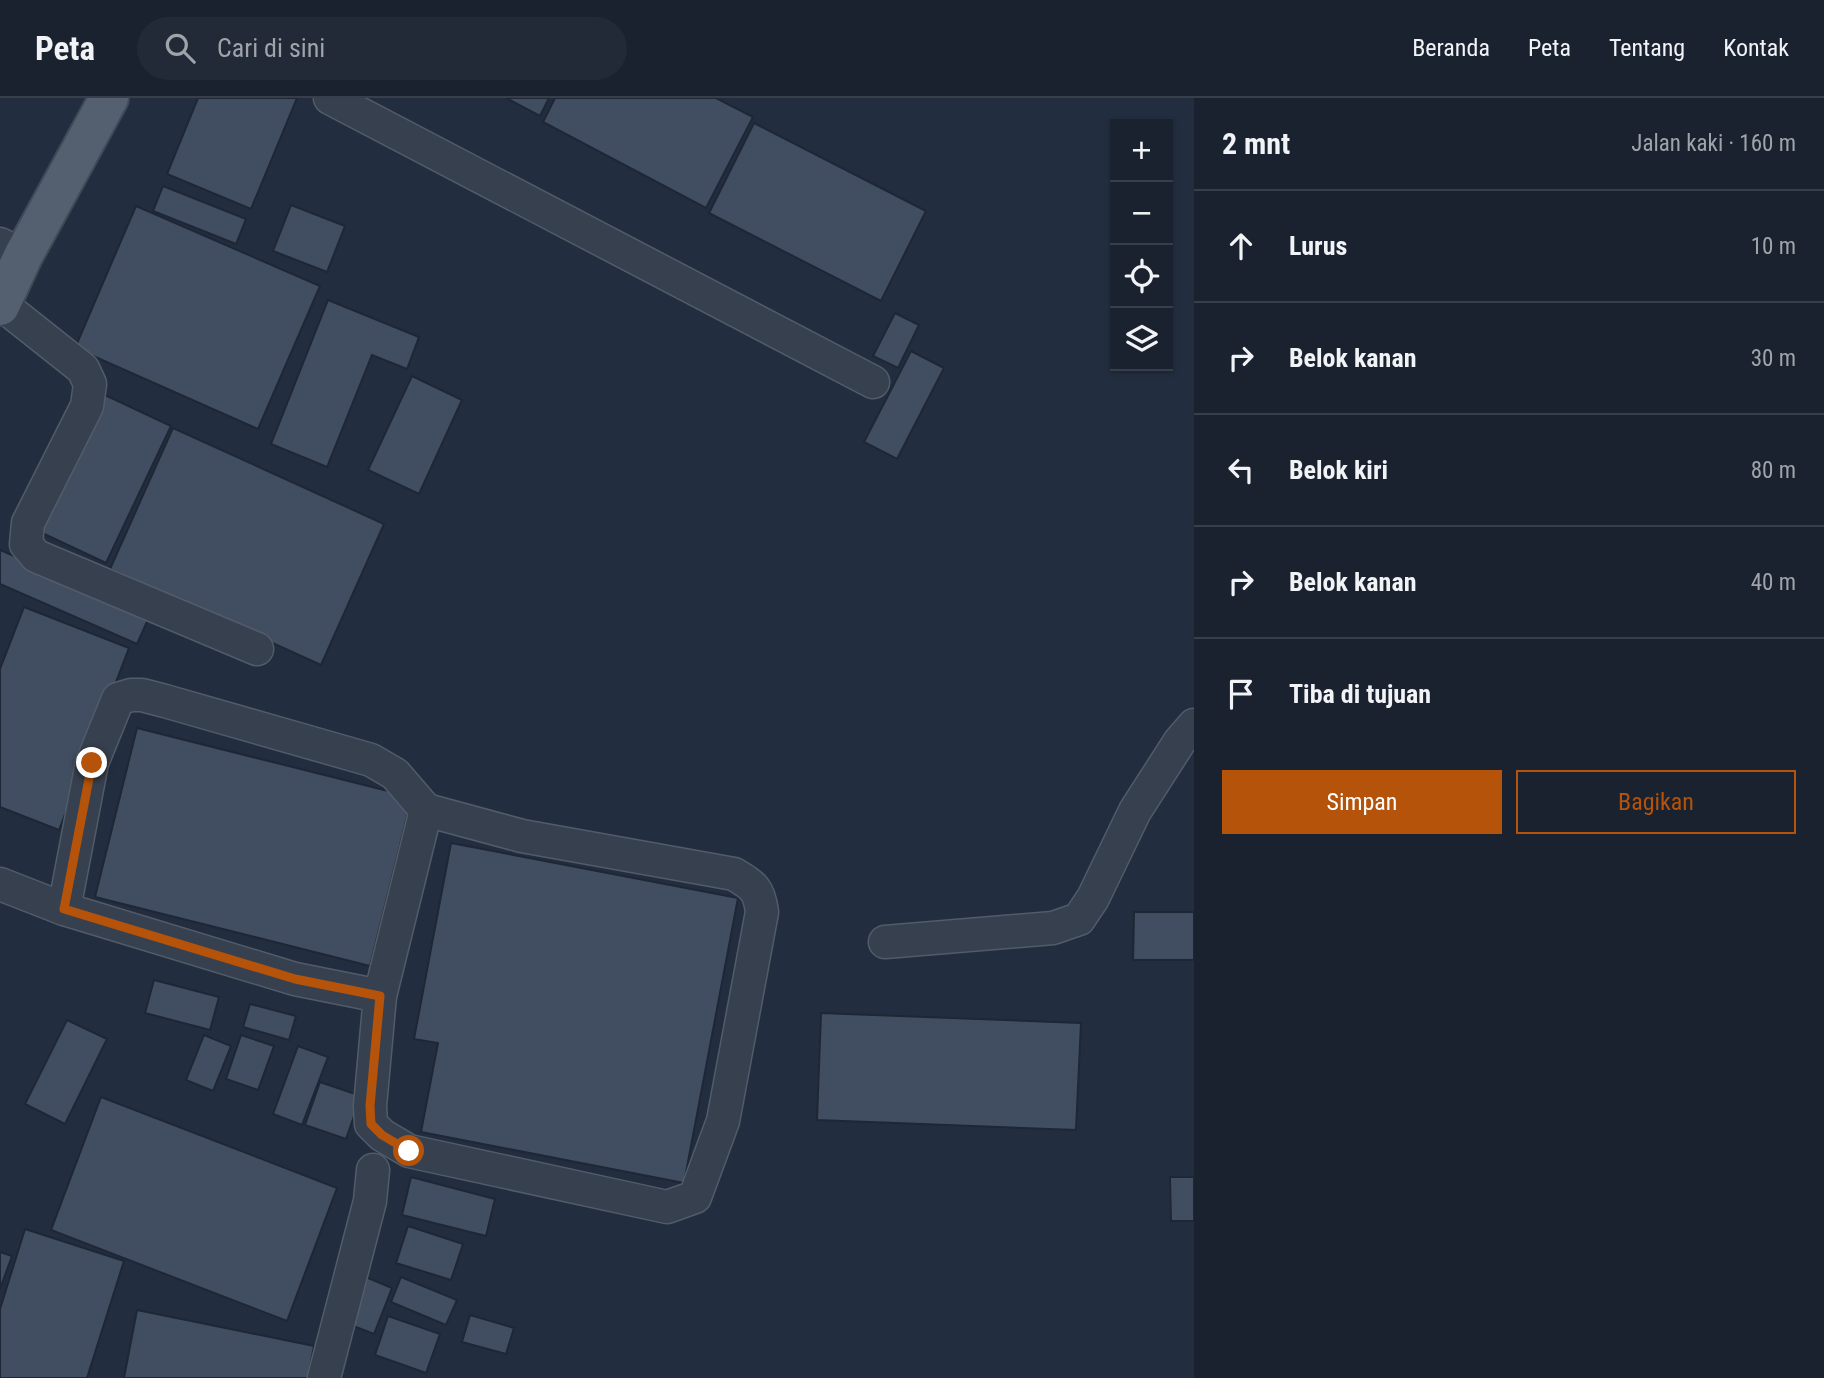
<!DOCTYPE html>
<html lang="id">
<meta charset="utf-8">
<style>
body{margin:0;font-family:"Roboto Condensed",sans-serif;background:#232a37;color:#f1f3f6}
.controls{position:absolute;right:21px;top:21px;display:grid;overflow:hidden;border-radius:0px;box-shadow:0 2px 5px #0004}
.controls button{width:63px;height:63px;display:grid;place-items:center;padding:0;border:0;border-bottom:2px solid #383f4b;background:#1a222f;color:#f1f3f6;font:35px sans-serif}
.stop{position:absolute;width:21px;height:21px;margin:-16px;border:5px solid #b45309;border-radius:50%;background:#fff}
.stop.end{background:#b45309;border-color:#fff;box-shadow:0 2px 7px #0008}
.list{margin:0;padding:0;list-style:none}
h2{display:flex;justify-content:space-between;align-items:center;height:91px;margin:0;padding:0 28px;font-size:30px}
h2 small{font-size:23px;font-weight:400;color:#9fa4aa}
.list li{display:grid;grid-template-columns:46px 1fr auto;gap:21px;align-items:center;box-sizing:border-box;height:112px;padding:0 28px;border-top:2px solid #383f4b}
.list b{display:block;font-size:26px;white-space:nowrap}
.list em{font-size:23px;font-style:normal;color:#9fa4aa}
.actions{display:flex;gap:14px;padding:21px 28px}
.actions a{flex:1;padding:16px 0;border:2px solid #b45309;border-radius:0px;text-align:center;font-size:24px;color:#b45309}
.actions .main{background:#b45309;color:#fff}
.icon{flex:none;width:38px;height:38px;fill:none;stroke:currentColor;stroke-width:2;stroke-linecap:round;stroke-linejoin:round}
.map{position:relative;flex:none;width:1194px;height:1280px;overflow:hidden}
header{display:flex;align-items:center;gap:42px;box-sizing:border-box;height:98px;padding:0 35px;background:#1a222f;border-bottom:2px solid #383f4b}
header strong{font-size:33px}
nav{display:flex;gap:38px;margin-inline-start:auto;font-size:24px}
.search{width:490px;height:63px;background:#232a37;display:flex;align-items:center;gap:18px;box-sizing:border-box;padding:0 24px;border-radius:38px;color:#9fa4aa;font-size:26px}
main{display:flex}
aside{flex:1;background:#1a222f}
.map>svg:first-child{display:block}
.building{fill:#414e61;stroke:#1e2735;stroke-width:2}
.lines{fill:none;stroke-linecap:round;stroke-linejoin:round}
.minor-casing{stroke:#525b69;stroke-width:35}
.major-casing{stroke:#404957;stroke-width:42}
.minor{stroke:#37404e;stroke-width:32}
.major{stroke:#545f6f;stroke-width:38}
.route{stroke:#b45309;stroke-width:9}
</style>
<header>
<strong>Peta</strong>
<div class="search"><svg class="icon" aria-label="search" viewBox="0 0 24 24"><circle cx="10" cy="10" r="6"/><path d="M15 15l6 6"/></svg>Cari di sini</div>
<nav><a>Beranda</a><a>Peta</a><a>Tentang</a><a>Kontak</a></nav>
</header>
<main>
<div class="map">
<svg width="1194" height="1280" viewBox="0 0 1194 1280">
<rect width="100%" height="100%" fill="#222e3f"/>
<g class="building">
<path d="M198 0H297L251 111 167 76Z"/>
<path d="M506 0H549L540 18Z"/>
<path d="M555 0H716L753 19 706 110 543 24Z"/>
<path d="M754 25 926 113 881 203 709 115Z"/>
<path d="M163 88 246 121 236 146 153 113Z"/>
<path d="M291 107 345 128 327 174 273 153Z"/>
<path d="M136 108 320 188 258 331 75 250Z"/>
<path d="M328 202 419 239 407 271 372 257 327 369 271 346Z"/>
<path d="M895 215 919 227 898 270 873 258Z"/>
<path d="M911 253 944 270 897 361 864 344Z"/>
<path d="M412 278 462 302 419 396 368 372Z"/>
<path d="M105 297 171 328 106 465 40 434Z"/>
<path d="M173 330 384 426 321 567 110 471Z"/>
<path d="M0 452 150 517 137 546 0 486Z"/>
<path d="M24 509 129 550 59 732 0 709V571Z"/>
<path d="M137 630 412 699 370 868 95 799Z"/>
<path d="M451 745 738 800 684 1085 421 1034 438 945 414 941Z"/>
<path d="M1134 814H1194V862H1133Z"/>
<path d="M154 882 219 899 210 932 145 915Z"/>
<path d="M250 906 296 918 289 942 243 929Z"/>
<path d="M821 915 1081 925 1076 1032 817 1022Z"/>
<path d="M67 922 107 941 65 1026 25 1006Z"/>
<path d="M204 937 231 948 213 993 186 982Z"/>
<path d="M241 937 274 948 258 992 226 981Z"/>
<path d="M298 948 328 959 302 1027 273 1016Z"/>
<path d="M320 984 361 998 346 1041 305 1027Z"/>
<path d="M101 999 337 1090 287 1223 51 1132Z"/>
<path d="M411 1079 495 1101 486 1138 402 1117Z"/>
<path d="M1170 1079H1194V1123H1171Z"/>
<path d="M408 1128 463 1146 451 1182 396 1165Z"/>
<path d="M25 1131 124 1163 87 1280H0V1211Z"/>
<path d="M0 1154 12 1158 0 1191Z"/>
<path d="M361 1177 392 1190 374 1236 343 1224Z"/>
<path d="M401 1179 457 1202 446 1227 391 1204Z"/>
<path d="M137 1212 314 1248 308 1280H124Z"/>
<path d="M470 1217 514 1230 506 1256 462 1244Z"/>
<path d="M388 1218 440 1236 426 1275 375 1257Z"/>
</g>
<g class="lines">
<g class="minor-casing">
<g id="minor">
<path d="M330 0 873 284"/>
<path d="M0 146 23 158"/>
<path d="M1 206 83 271 90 286 87 308 28 425 26 446 36 458 257 551"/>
<path d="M426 712 522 738 734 776C754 788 759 791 762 814L723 1023 695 1099 667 1109 409 1053 382 1037 371 1026 370 1008 380 898Z"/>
<path d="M0 786 64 811 295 881 380 898"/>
<path d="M64 811 92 665 118 601 131 597H142L165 603 371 662 395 676 426 712"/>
<path d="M885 844 1053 830 1079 821 1093 800 1135 713 1180 643 1194 627"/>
<path d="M324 1280 370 1103 373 1072"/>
</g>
</g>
<g class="major-casing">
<path id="major" d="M0 208 23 158 109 0"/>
</g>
<use href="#minor" class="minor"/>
<use href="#major" class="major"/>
</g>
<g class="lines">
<path class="route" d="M92 665 64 811 295 881 380 898 370 1008 371 1026 382 1037 409 1053"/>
</g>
</svg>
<div class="controls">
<button>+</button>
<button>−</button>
<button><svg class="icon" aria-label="locate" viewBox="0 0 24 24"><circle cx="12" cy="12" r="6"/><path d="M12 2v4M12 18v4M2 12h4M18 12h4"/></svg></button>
<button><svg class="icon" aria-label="layers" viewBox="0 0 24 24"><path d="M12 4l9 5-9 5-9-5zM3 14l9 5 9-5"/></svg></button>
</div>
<div class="stop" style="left:409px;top:1053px"></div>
<div class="stop end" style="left:92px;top:665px"></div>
</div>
<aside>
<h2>2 mnt<small>Jalan kaki · 160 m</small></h2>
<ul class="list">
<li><svg class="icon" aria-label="ahead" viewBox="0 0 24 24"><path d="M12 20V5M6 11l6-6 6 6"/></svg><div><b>Lurus</b></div><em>10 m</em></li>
<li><svg class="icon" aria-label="right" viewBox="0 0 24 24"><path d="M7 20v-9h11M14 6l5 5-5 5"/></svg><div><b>Belok kanan</b></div><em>30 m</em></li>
<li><svg class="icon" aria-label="left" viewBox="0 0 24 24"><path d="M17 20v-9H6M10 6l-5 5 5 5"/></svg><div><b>Belok kiri</b></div><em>80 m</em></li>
<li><svg class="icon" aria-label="right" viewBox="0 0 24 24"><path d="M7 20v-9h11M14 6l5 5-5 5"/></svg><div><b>Belok kanan</b></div><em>40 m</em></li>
<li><svg class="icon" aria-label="arrive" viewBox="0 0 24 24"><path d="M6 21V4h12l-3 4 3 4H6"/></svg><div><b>Tiba di tujuan</b></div></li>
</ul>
<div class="actions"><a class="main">Simpan</a><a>Bagikan</a></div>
</aside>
</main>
